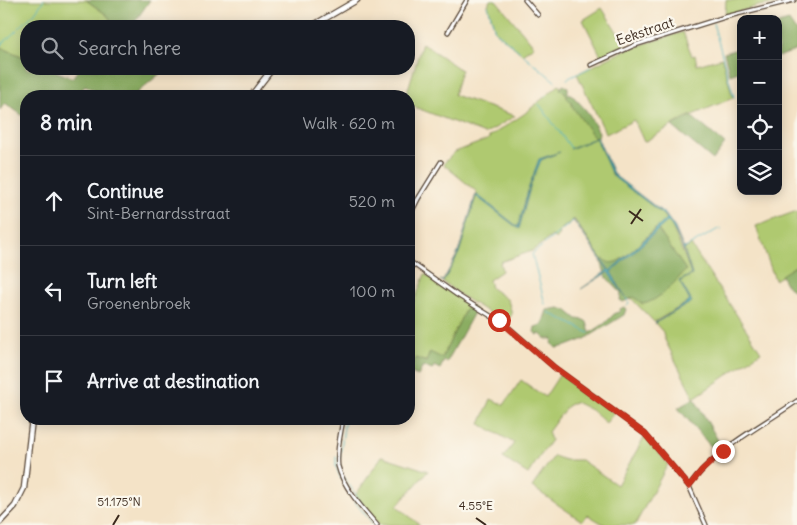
<!DOCTYPE html>
<meta charset="utf-8">
<style>
body{margin:0;font-family:Delius,sans-serif;background:#242831;color:#f1f3f6}
.controls{position:absolute;right:15px;top:15px;display:grid;overflow:hidden;border-radius:10px;box-shadow:0 2px 12px #0003}
.controls button{width:45px;height:45px;display:grid;place-items:center;padding:0;border:0;border-bottom:1px solid #363941;background:#171b24;color:#f1f3f6;font:25px sans-serif}
.stop{position:absolute;width:15px;height:15px;margin:-11px;border:4px solid #c8321e;border-radius:50%;background:#fff}
.stop.end{background:#c8321e;border-color:#fff;box-shadow:0 1px 5px #0008}
.list{margin:0;padding:0;list-style:none}
h2{display:flex;justify-content:space-between;align-items:center;height:65px;margin:0;padding:0 20px;font-size:21px}
h2 small{font-size:16px;font-weight:400;color:#9ea1a6}
.list li{display:grid;grid-template-columns:32px 1fr auto;gap:15px;align-items:center;box-sizing:border-box;height:90px;padding:0 20px;border-top:1px solid #363941}
.list b{display:block;font-size:19px;white-space:nowrap}
.list p{margin:0;font-size:16px;white-space:nowrap;color:#9ea1a6}
.list em{font-size:16px;font-style:normal;color:#9ea1a6}
.icon{flex:none;width:28px;height:28px;fill:none;stroke:currentColor;stroke-width:2;stroke-linecap:round;stroke-linejoin:round}
.map{position:relative;flex:none;width:797px;height:525px;overflow:hidden}
.search{position:absolute;background:#171b24;box-shadow:0 2px 12px #0003;left:20px;top:20px;width:395px;height:55px;display:flex;align-items:center;gap:12px;box-sizing:border-box;padding:0 18px;border-radius:20px;color:#9ea1a6;font-size:19px}
.panel{position:absolute;background:#171b24;box-shadow:0 2px 12px #0003;left:20px;top:90px;width:395px;height:335px;border-radius:20px}
.map>svg:first-child{display:block}
.green{fill:#afc96f;stroke:#757a46}
.forest{fill:#8bad62;stroke:#636c40}
.water{fill:#42b1be;stroke:#3e6e6e}
.lines{fill:none;stroke-linecap:round;stroke-linejoin:round}
.stream{stroke:#42b1be;stroke-width:1}
.minor-casing{stroke:#574637;stroke-width:5.5}
.tertiary-casing{stroke:#574637;stroke-width:7}
.minor{stroke:#fff;stroke-width:3}
.tertiary{stroke:#fff;stroke-width:4.5}
.route{stroke:#c8321e;stroke-width:6}
.ticks{fill:none;stroke:#3b2a1e;stroke-width:2}
.labels{text-anchor:middle;stroke-width:4.5;stroke-linejoin:round;paint-order:stroke}
.street-label{font-size:14px;fill:#3b2a1e;stroke:#fbf7ec}
.ticks-label{font-size:12px;text-anchor:middle;fill:#3b2a1e;stroke:#fbf7ec;stroke-width:4.5;stroke-linejoin:round;paint-order:stroke}
</style>
<div class="map">
<svg width="797" height="525" viewBox="0 0 797 525">
<rect width="100%" height="100%" fill="#fbf7ec"/>
<filter id="ink" filterUnits="userSpaceOnUse"><feTurbulence type="fractalNoise" baseFrequency=".02" numOctaves="2"/><feDisplacementMap in="SourceGraphic" scale="10" xChannelSelector="R" yChannelSelector="G"/><feConvolveMatrix kernelMatrix="1 2 1 2 8 2 1 2 1" color-interpolation-filters="sRGB"/></filter>
<filter id="wash" filterUnits="userSpaceOnUse"><feTurbulence type="fractalNoise" baseFrequency=".0096" numOctaves="4" result="noise"/><feDisplacementMap in="SourceGraphic" scale="20" xChannelSelector="R" yChannelSelector="G"/><feGaussianBlur stdDeviation="1.12" result="paint"/><feColorMatrix in="noise" values="0 0 0 0 0 0 0 0 0 0 0 0 0 0 0 0 0 1.4 0 .05"/><feComposite in="paint" operator="in"/></filter>
<g filter="url(#wash)">
<rect width="100%" height="100%" fill="#f4e3c7"/>
<g class="green">
<path d="M0 0H86L107 15 112 22 109 26H26V58L0 47Z"/>
<path d="M490 0H496L534 46 522 54 495 31 488 5Z"/>
<path d="M726 0H788L779 3 758 6 725 16Z"/>
<path d="M602 8 626 46 602 58 583 20Z"/>
<path d="M683 32 692 56 695 55 697 65 722 58 733 98 685 118 644 142 634 120 606 134 577 74 627 49Z"/>
<path d="M422 43 461 70 454 95 515 116 485 134 409 105V96H406Z"/>
<path d="M559 85 597 139 612 175 659 211 671 224 686 260 691 275 680 281 692 275 684 250 691 245 761 352 694 398 664 338 663 332 655 323 691 302 688 297 690 301 654 322 631 298 634 297 642 304 610 271 574 219 559 231 560 234 556 239 552 236 532 251 500 262 502 271 489 280 491 288 508 300 512 314 506 323 463 297 443 282 459 252 477 192 443 164 455 152 489 139V137L524 114Z"/>
<path d="M797 211V267L775 280 756 226Z"/>
<path d="M425 274 468 304 442 358 413 363 409 362V309H411Z"/>
<path d="M560 374 614 413 606 423 591 410 575 402 567 406 548 432 551 440 528 474 503 458 514 443 480 424 491 399 504 405 521 380 545 397Z"/>
<path d="M645 436 668 464 635 525H605L588 515 582 521 532 487 554 456 565 460H581L617 485Z"/>
<path d="M382 456 428 471 397 506 420 525H379L355 496Z"/>
</g>
<g class="forest">
<path d="M86 0H150L132 26H109L112 22 107 15Z"/>
<path d="M789 21 797 33V50L778 57V24Z"/>
<path d="M0 47 26 58V69H50L72 78 79 69H161L163 71 133 96H104L85 85 78 96H26V118L5 103 0 110Z"/>
<path d="M741 48V71L730 75 724 53Z"/>
<path d="M563 85 568 87V94H571L586 110 599 132 598 138H596L593 136 572 106V102L567 99V95L560 89Z"/>
<path d="M691 116 725 144 713 160 672 126Z"/>
<path d="M657 228 686 270C676 281 657 303 642 304L634 297 623 302 620 300 621 293 606 277 601 261 604 259C617 275 645 234 657 228Z"/>
<path d="M797 265V293L787 286 781 275Z"/>
<path d="M468 304 476 309 447 362 444 361 440 369 434 366 432 370 423 366 418 376 409 372V362L413 363 416 358 426 362 430 352 442 358Z"/>
<path d="M624 307 626 309 624 315 585 339 567 346 556 348 552 343 553 339H546L540 334 537 335 534 332 535 327 542 325 547 310 559 308 566 310 577 319 584 320 587 322 590 333 604 324 615 313 619 312 620 309Z"/>
<path d="M694 398 723 449 717 454 678 408Z"/>
</g>
<g class="water">
<path d="M597 137 614 175 665 214 675 228 683 247 686 248 684 250 692 275 680 281 692 302 655 323 690 301 679 281 691 275C687 257 679 235 668 221L611 272 626 298 608 272 581 289 608 270 573 220 610 271 667 219 659 211 615 178 611 173 596 138 570 149Z"/>
<path d="M560 152 541 160 531 184 519 229 476 196 459 253 443 282 440 280 443 281 458 253 476 194 518 227 529 187 539 159Z"/>
</g>
<g class="lines">
<g class="stream">
<path d="M488 6 495 31 557 83"/>
<path d="M713 23 734 97"/>
<path d="M0 46 34 14 44 0"/>
<path d="M567 79 591 67"/>
<path d="M544 97 547 95"/>
<path d="M539 104 571 148"/>
<path d="M685 248 720 228 721 230"/>
<path d="M626 298 629 303 627 305"/>
<path d="M545 304 532 254 573 221"/>
<path d="M548 312 589 333"/>
<path d="M340 425 341 419"/>
<path d="M336 457V467L341 479"/>
<path d="M339 464 345 419"/>
<path d="M344 477 364 507"/>
<path d="M354 501 374 525"/>
</g>
</g>
</g>
<g filter="url(#ink)">
<g class="lines">
<g class="minor-casing">
<g id="minor">
<path d="M525 0 538 15"/>
<path d="M448 32 467 0"/>
<path d="M591 65 635 45 725 17 794 0"/>
<path d="M409 217 418 199 441 162"/>
<path d="M409 261 457 295 507 326 555 368 645 434 689 486 706 525"/>
<path d="M343 419C341 433 336 451 338 466 343 487 363 509 377 525"/>
<path d="M689 486C715 449 760 427 797 401"/>
</g>
</g>
<g class="tertiary-casing">
<g id="tertiary">
<path d="M312 26 357 0"/>
<path d="M251 96 272 69"/>
<path d="M0 522 15 506 24 488 32 419"/>
</g>
</g>
<use href="#minor" class="minor"/>
<use href="#tertiary" class="tertiary"/>
</g>
</g>
<g class="lines" filter="url(#ink)">
<path class="route" d="M499 320 555 368 645 434 689 486 701 471 723 451"/>
</g>
<path class="ticks" d="M629 211 643 221M631 224 641 209M476 518 486 525M113 525 119 515"/>
<g class="labels">
<g class="street-label">
<text transform="translate(645 31) rotate(-19)" y="5">Eekstraat</text>
</g>
</g>
<g class="ticks-label">
<text x="119" y="506">51.175°N</text>
<text x="476" y="510">4.55°E</text>
</g>
</svg>
<div class="controls">
<button>+</button>
<button>−</button>
<button><svg class="icon" aria-label="locate" viewBox="0 0 24 24"><circle cx="12" cy="12" r="6"/><path d="M12 2v4M12 18v4M2 12h4M18 12h4"/></svg></button>
<button><svg class="icon" aria-label="layers" viewBox="0 0 24 24"><path d="M12 4l9 5-9 5-9-5zM3 14l9 5 9-5"/></svg></button>
</div>
<div class="stop" style="left:499px;top:320px"></div>
<div class="stop end" style="left:723px;top:451px"></div>
<div class="search"><svg class="icon" aria-label="search" viewBox="0 0 24 24"><circle cx="10" cy="10" r="6"/><path d="M15 15l6 6"/></svg>Search here</div>
<section class="panel">
<h2>8 min<small>Walk · 620 m</small></h2>
<ul class="list">
<li><svg class="icon" aria-label="ahead" viewBox="0 0 24 24"><path d="M12 20V5M6 11l6-6 6 6"/></svg><div><b>Continue</b><p>Sint-Bernardsstraat</p></div><em>520 m</em></li>
<li><svg class="icon" aria-label="left" viewBox="0 0 24 24"><path d="M17 20v-9H6M10 6l-5 5 5 5"/></svg><div><b>Turn left</b><p>Groenenbroek</p></div><em>100 m</em></li>
<li><svg class="icon" aria-label="arrive" viewBox="0 0 24 24"><path d="M6 21V4h12l-3 4 3 4H6"/></svg><div><b>Arrive at destination</b></div></li>
</ul>
</section>
</div>
